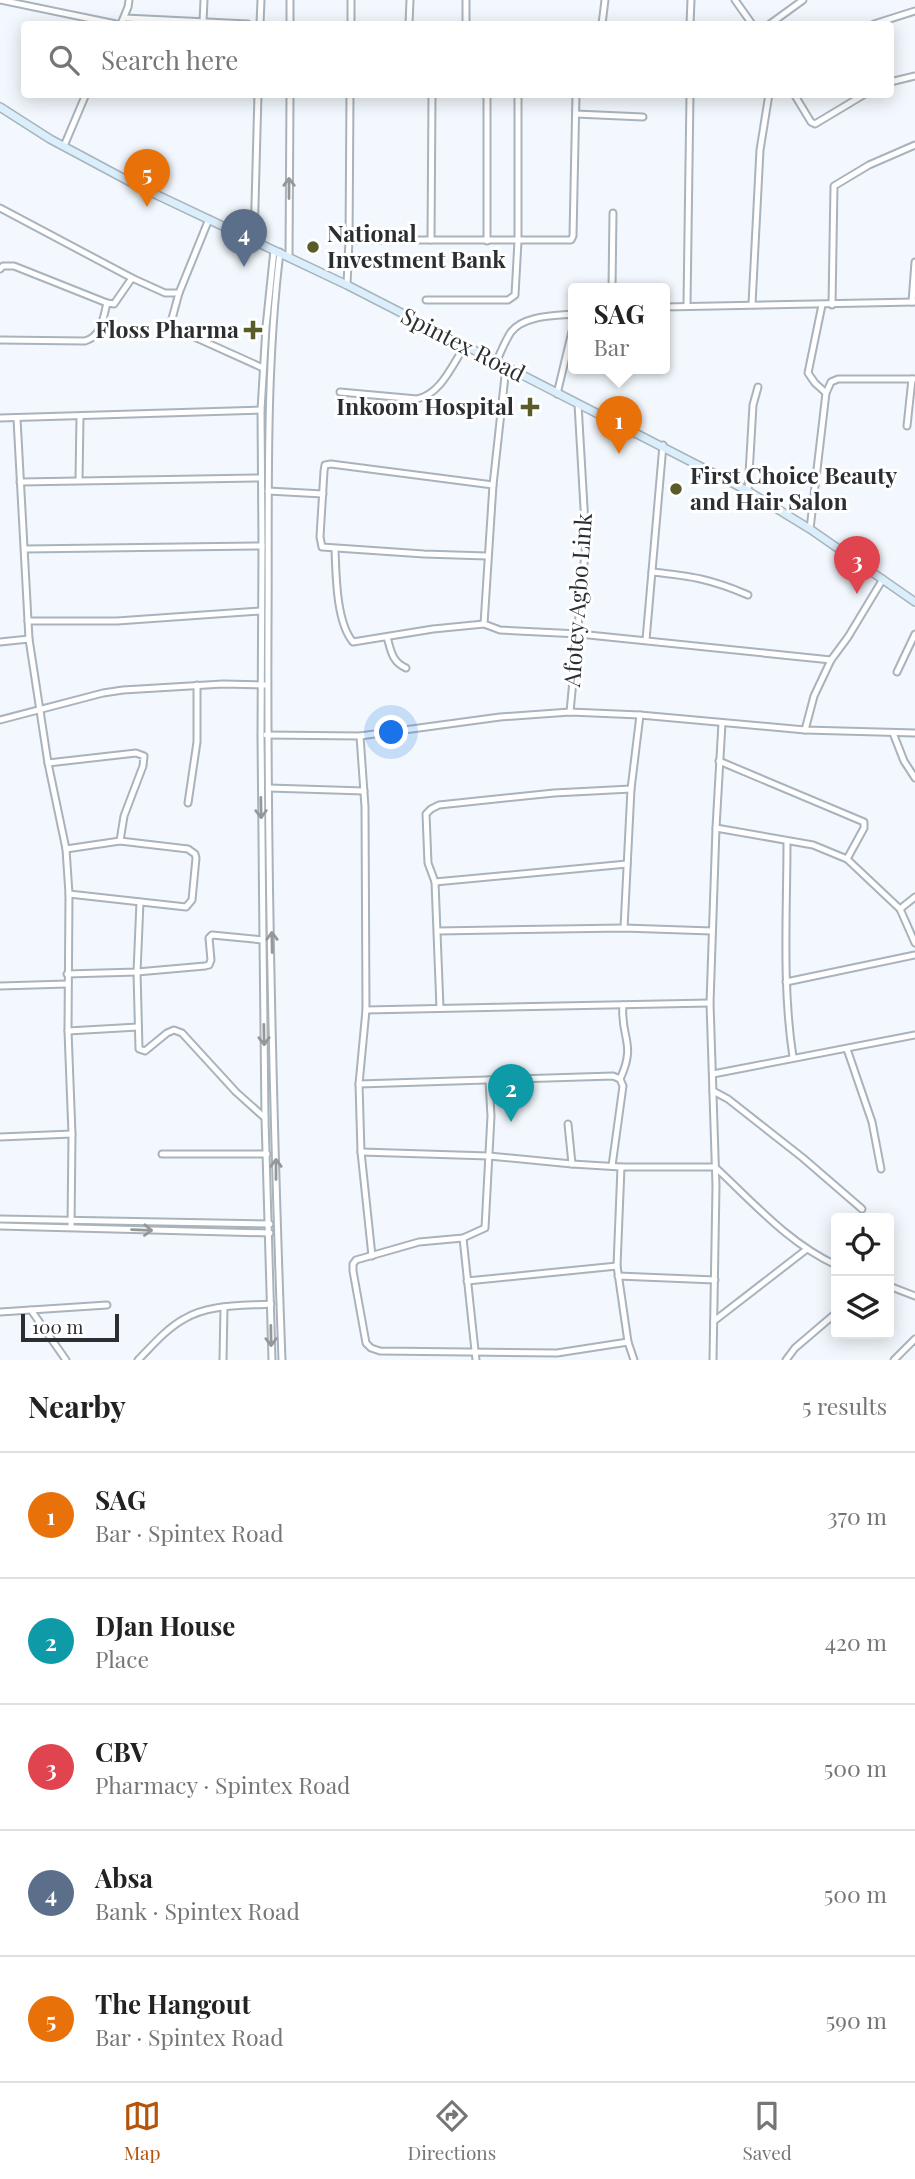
<!DOCTYPE html>
<meta charset="utf-8">
<style>
body{margin:0;font-family:"Playfair Display",serif;background:#f2f2f2;color:#222}
.controls{position:absolute;right:21px;bottom:21px;display:grid;overflow:hidden;border-radius:7px;box-shadow:0 4px 18px #0003}
.controls button{width:63px;height:63px;display:grid;place-items:center;padding:0;border:0;border-bottom:2px solid #e0e0e0;background:#fff;color:#222;font:35px sans-serif}
.scale{position:absolute;left:21px;bottom:18px;width:98px;box-sizing:border-box;padding-left:7px;border:4px solid #2b2f32;border-top:0;font-size:19px;line-height:24px;white-space:nowrap;color:#2b2f32;-webkit-text-stroke:5px #fff;paint-order:stroke}
.you{position:absolute;left:392px;top:733px;width:24px;height:24px;margin:-18px;border:5px solid #fff;border-radius:50%;background:#1a73e8;box-shadow:0 0 0 10px #1a73e833}
.badge{display:grid;place-items:center;width:46px;height:46px;border-radius:50%;background:#b45309;color:#fff;font-size:23px;font-weight:700}
.pin{position:absolute;translate:-50% -58px;filter:drop-shadow(0 2px 4px #0008)}
.pin::after{content:'';position:absolute;top:37px;width:24px;height:21px;background:inherit;clip-path:polygon(0 0,100% 0,50% 100%)}
.popup{position:absolute;left:568px;top:283px;width:102px;height:91px;box-sizing:border-box;display:grid;place-content:center;border-radius:7px;background:#fff;filter:drop-shadow(0 2px 5px #0005);font-size:23px;white-space:nowrap;color:#767676}
.popup b{font-size:26px;color:#222}
.popup::after{content:'';position:absolute;left:50%;top:100%;margin-left:-14px;border:14px solid transparent;border-top-color:#fff}
.list{margin:0;padding:0;list-style:none}
h2{display:flex;justify-content:space-between;align-items:center;height:91px;margin:0;padding:0 28px;font-size:30px}
h2 small{font-size:23px;font-weight:400;color:#767676}
.list li{display:grid;grid-template-columns:46px 1fr auto;gap:21px;align-items:center;box-sizing:border-box;height:126px;padding:0 28px;border-top:2px solid #e0e0e0}
.list b{display:block;font-size:26px;white-space:nowrap}
.list p{margin:0;font-size:23px;white-space:nowrap;color:#767676}
.list em{font-size:23px;font-style:normal;color:#767676}
.icon{flex:none;width:38px;height:38px;fill:none;stroke:currentColor;stroke-width:2;stroke-linecap:round;stroke-linejoin:round}
.map{position:relative;flex:none;width:915px;height:1360px;overflow:hidden}
.search{position:absolute;background:#fff;box-shadow:0 4px 18px #0003;left:21px;right:21px;top:21px;height:77px;display:flex;align-items:center;gap:18px;box-sizing:border-box;padding:0 24px;border-radius:7px;color:#767676;font-size:26px}
.sheet{height:721px;background:#fff}
nav{display:flex;justify-content:space-around;align-items:center;box-sizing:border-box;height:98px;border-top:2px solid #e0e0e0;background:#fff;font-size:19px;color:#767676}
nav a{display:grid;justify-items:center;gap:4px}
nav .on{color:#b45309}
.map>svg:first-child{display:block}
.lines{fill:none;stroke-linecap:round;stroke-linejoin:round}
.minor-casing{stroke:#a8b3bb;stroke-width:9}
.secondary-casing{stroke:#a8b3bb;stroke-width:10}
.minor{stroke:#fff;stroke-width:5}
.secondary{stroke:#dbeefb;stroke-width:7}
.oneway{stroke:#959798}
.poi-dot{fill:#595b28;stroke:#fff;stroke-width:2.5}
.labels{text-anchor:middle;stroke-width:6;stroke-linejoin:round;paint-order:stroke}
.poi-label{font-size:23px;font-weight:bold;fill:#2b2f32;stroke:#fff;text-anchor:start}
.street-label{font-size:23px;fill:#2b2f32;stroke:#fff}
</style>
<div class="map">
<svg width="915" height="1360" viewBox="0 0 915 1360">
<rect width="100%" height="100%" fill="#f2f8fd"/>
<g class="lines">
<g class="minor-casing">
<g id="minor">
<path d="M0 0 116 24"/>
<path d="M735 0 752 24"/>
<path d="M125 18 248 24"/>
<path d="M203 22 204 0"/>
<path d="M121 24 128 7 129 0"/>
<path d="M260 24 261 0"/>
<path d="M290 24V0"/>
<path d="M351 24V0"/>
<path d="M409 24 410 0"/>
<path d="M466 24V0"/>
<path d="M602 24 605 0"/>
<path d="M690 24 691 0"/>
<path d="M770 24 803 0"/>
<path d="M874 24 915 11"/>
<path d="M890 82 915 76"/>
<path d="M794 94 811 122 815 124 865 94"/>
<path d="M576 114 643 117"/>
<path d="M64 146 86 94"/>
<path d="M0 208 132 278 165 293H179L209 219"/>
<path d="M349 240H571L573 236 576 94"/>
<path d="M431 240 432 94"/>
<path d="M254 241 258 94"/>
<path d="M487 241V94"/>
<path d="M280 252C265 376 269 501 268 625 267 870 273 1115 282 1360"/>
<path d="M289 257 290 94"/>
<path d="M0 269 3 266H14L107 303 114 304 132 278"/>
<path d="M347 285 349 240 350 94"/>
<path d="M612 288 613 213"/>
<path d="M179 293 170 326 263 368"/>
<path d="M426 300H508L515 295 518 241V94"/>
<path d="M912 302 915 262"/>
<path d="M752 304 760 150 769 94"/>
<path d="M687 305 690 94"/>
<path d="M822 305 808 373 815 383 826 393"/>
<path d="M832 305 834 186 869 165 915 145"/>
<path d="M664 307 915 302"/>
<path d="M0 340 85 341C102 336 103 318 107 303"/>
<path d="M496 362C501 352 505 341 511 332 524 315 555 316 574 314"/>
<path d="M340 392 417 399C441 394 452 365 465 346"/>
<path d="M557 394 574 323"/>
<path d="M0 418 261 410"/>
<path d="M17 419 29 639 48 763 66 849 69 894 68 1031 72 1134 71 1227"/>
<path d="M907 426 912 379"/>
<path d="M79 480 80 417"/>
<path d="M20 482 261 478"/>
<path d="M268 491 323 494"/>
<path d="M748 491 753 405 758 387"/>
<path d="M810 529 826 393 831 382 838 379H915"/>
<path d="M25 549 262 546"/>
<path d="M335 549C336 574 336 622 353 642L433 629 484 624 500 630 579 634 831 660"/>
<path d="M487 556 424 554 322 547 320 537 324 471 325 465 331 464 493 485"/>
<path d="M652 572C691 576 711 579 748 595"/>
<path d="M28 621H117L261 611"/>
<path d="M484 624 493 485 506 367"/>
<path d="M387 637C391 651 392 662 406 668"/>
<path d="M646 640 663 445"/>
<path d="M0 642 29 639"/>
<path d="M897 672 915 634"/>
<path d="M570 712 586 542 578 404"/>
<path d="M0 720 103 693 123 690 223 684 265 685"/>
<path d="M805 730 814 696 831 660 848 637 883 579"/>
<path d="M893 733 904 761 915 778"/>
<path d="M266 735 360 736 500 717 570 712 640 715 805 730 915 733"/>
<path d="M360 736 365 807 366 1010 359 1084 361 1152 372 1256"/>
<path d="M719 761 864 822V828L847 859"/>
<path d="M48 763 136 753 144 756 143 766 124 816 120 841"/>
<path d="M269 788 364 791"/>
<path d="M188 803 197 742V685"/>
<path d="M716 828 813 845 847 859 900 909 915 943"/>
<path d="M787 841C787 913 782 986 793 1057"/>
<path d="M66 849 120 841 188 849 195 854 196 858 192 900 186 907 69 894"/>
<path d="M435 882 627 864"/>
<path d="M140 902 137 972 139 1049 145 1051 167 1033 174 1030 182 1033 236 1092 265 1118"/>
<path d="M900 909 915 897"/>
<path d="M624 928 631 789 640 715"/>
<path d="M438 931 624 928 712 931"/>
<path d="M67 974 137 972 205 966 209 965 211 960 209 938 212 935 263 940"/>
<path d="M786 982 915 955"/>
<path d="M0 986 67 984"/>
<path d="M440 1008 435 882 428 863 426 814 431 809 439 805 554 793 631 789"/>
<path d="M366 1010 710 1003"/>
<path d="M68 1031 138 1027"/>
<path d="M847 1049 872 1122 881 1169"/>
<path d="M713 1074 915 1035"/>
<path d="M620 1079C637 1043 620 1038 623 1005"/>
<path d="M489 1080 491 1116 485 1228 463 1238 419 1242 356 1260 353 1264V1271L366 1343 371 1348 380 1351 557 1353 628 1342"/>
<path d="M359 1084 613 1076 620 1079 623 1086 612 1166"/>
<path d="M713 1091 728 1099 803 1158 862 1209"/>
<path d="M568 1124 572 1164"/>
<path d="M0 1137 72 1134"/>
<path d="M361 1152 489 1156 572 1164 621 1167H715C753 1202 788 1243 836 1265"/>
<path d="M162 1154H267"/>
<path d="M621 1167 617 1266 628 1342 634 1360"/>
<path d="M0 1219 270 1224"/>
<path d="M0 1226 270 1233"/>
<path d="M463 1238 476 1360"/>
<path d="M618 1276 715 1280"/>
<path d="M467 1281 617 1266"/>
<path d="M889 1286 915 1296"/>
<path d="M31 1310 66 1360"/>
<path d="M0 1312 107 1305"/>
<path d="M714 1321 807 1249"/>
<path d="M138 1360C152 1346 166 1329 184 1319 209 1304 242 1306 271 1304"/>
<path d="M223 1360 224 1307"/>
<path d="M272 1360 265 1118 263 940 261 735 262 546 261 410 266 327 274 250"/>
<path d="M713 1360 716 1186 710 1003 716 828 722 723"/>
<path d="M786 1360 795 1348 836 1313"/>
<path d="M894 1360 915 1339"/>
</g>
</g>
<g class="secondary-casing">
<path id="secondary" d="M0 107 50 139 136 185 347 285 748 491 810 529 915 602"/>
</g>
<use href="#minor" class="minor"/>
<use href="#secondary" class="secondary"/>
</g>
<defs><path id="oneway-shaft" d="M-6 0H5M1.5-3L5.5 0L1.5 3" fill="none" stroke-width="1.6" stroke-linecap="round" stroke-linejoin="round" transform="scale(1.75)"/></defs>
<g class="oneway">
<use href="#oneway-shaft" transform="translate(289 188) rotate(-90)"/>
<use href="#oneway-shaft" transform="translate(261 808) rotate(89)"/>
<use href="#oneway-shaft" transform="translate(272 942) rotate(-91)"/>
<use href="#oneway-shaft" transform="translate(264 1035) rotate(89)"/>
<use href="#oneway-shaft" transform="translate(276 1169) rotate(-90)"/>
<use href="#oneway-shaft" transform="translate(142 1230) rotate(2)"/>
<use href="#oneway-shaft" transform="translate(271 1336) rotate(89)"/>
</g>
<g class="poi-dot">
<circle cx="313" cy="247" r="7"/>
<path d="M249.5 319.5h7v7h7v7h-7v7h-7v-7h-7v-7h7z"/>
<path d="M526.5 396.5h7v7h7v7h-7v7h-7v-7h-7v-7h7z"/>
<circle cx="676" cy="489" r="7"/>
</g>
<g class="labels">
<g class="poi-label">
<text x="327" y="242">National<tspan x="327" dy="26">Investment Bank</tspan></text>
<text x="239" y="338" text-anchor="end">Floss Pharma</text>
<text x="514" y="415" text-anchor="end">Inkoom Hospital</text>
<text x="690" y="484">First Choice Beauty<tspan x="690" dy="26">and Hair Salon</tspan></text>
</g>
<g class="street-label">
<text transform="translate(463 345) rotate(27)" y="8">Spintex Road</text>
<text transform="translate(578 600) rotate(-86)" y="8">Afotey Agbo Link</text>
</g>
</g>
</svg>
<div class="controls">
<button><svg class="icon" aria-label="locate" viewBox="0 0 24 24"><circle cx="12" cy="12" r="6"/><path d="M12 2v4M12 18v4M2 12h4M18 12h4"/></svg></button>
<button><svg class="icon" aria-label="layers" viewBox="0 0 24 24"><path d="M12 4l9 5-9 5-9-5zM3 14l9 5 9-5"/></svg></button>
</div>
<div class="scale">100 m</div>
<div class="you"></div>
<div class="pin badge" style="left:619px;top:454px;background:#e8710a">1</div>
<div class="popup"><b>SAG</b>Bar</div>
<div class="pin badge" style="left:511px;top:1122px;background:#0f9aa8">2</div>
<div class="pin badge" style="left:857px;top:594px;background:#e0444e">3</div>
<div class="pin badge" style="left:244px;top:267px;background:#5c6f8a">4</div>
<div class="pin badge" style="left:147px;top:207px;background:#e8710a">5</div>
<div class="search"><svg class="icon" aria-label="search" viewBox="0 0 24 24"><circle cx="10" cy="10" r="6"/><path d="M15 15l6 6"/></svg>Search here</div>
</div>
<section class="sheet">
<h2>Nearby<small>5 results</small></h2>
<ul class="list">
<li><span class="badge" style="background:#e8710a">1</span><div><b>SAG</b><p>Bar · Spintex Road</p></div><em>370 m</em></li>
<li><span class="badge" style="background:#0f9aa8">2</span><div><b>DJan House</b><p>Place</p></div><em>420 m</em></li>
<li><span class="badge" style="background:#e0444e">3</span><div><b>CBV</b><p>Pharmacy · Spintex Road</p></div><em>500 m</em></li>
<li><span class="badge" style="background:#5c6f8a">4</span><div><b>Absa</b><p>Bank · Spintex Road</p></div><em>500 m</em></li>
<li><span class="badge" style="background:#e8710a">5</span><div><b>The Hangout</b><p>Bar · Spintex Road</p></div><em>590 m</em></li>
</ul>
</section>
<nav>
<a class="on"><svg class="icon" aria-label="map" viewBox="0 0 24 24"><path d="M3 6l6-2 6 2 6-2v14l-6 2-6-2-6 2zM9 4v14M15 6v14"/></svg>Map</a>
<a><svg class="icon" aria-label="directions" viewBox="0 0 24 24"><path d="M12 3l9 9-9 9-9-9zM9 14v-3h6M13 9l2 2-2 2"/></svg>Directions</a>
<a><svg class="icon" aria-label="saved" viewBox="0 0 24 24"><path d="M7 4h10v16l-5-4-5 4z"/></svg>Saved</a>
</nav>
